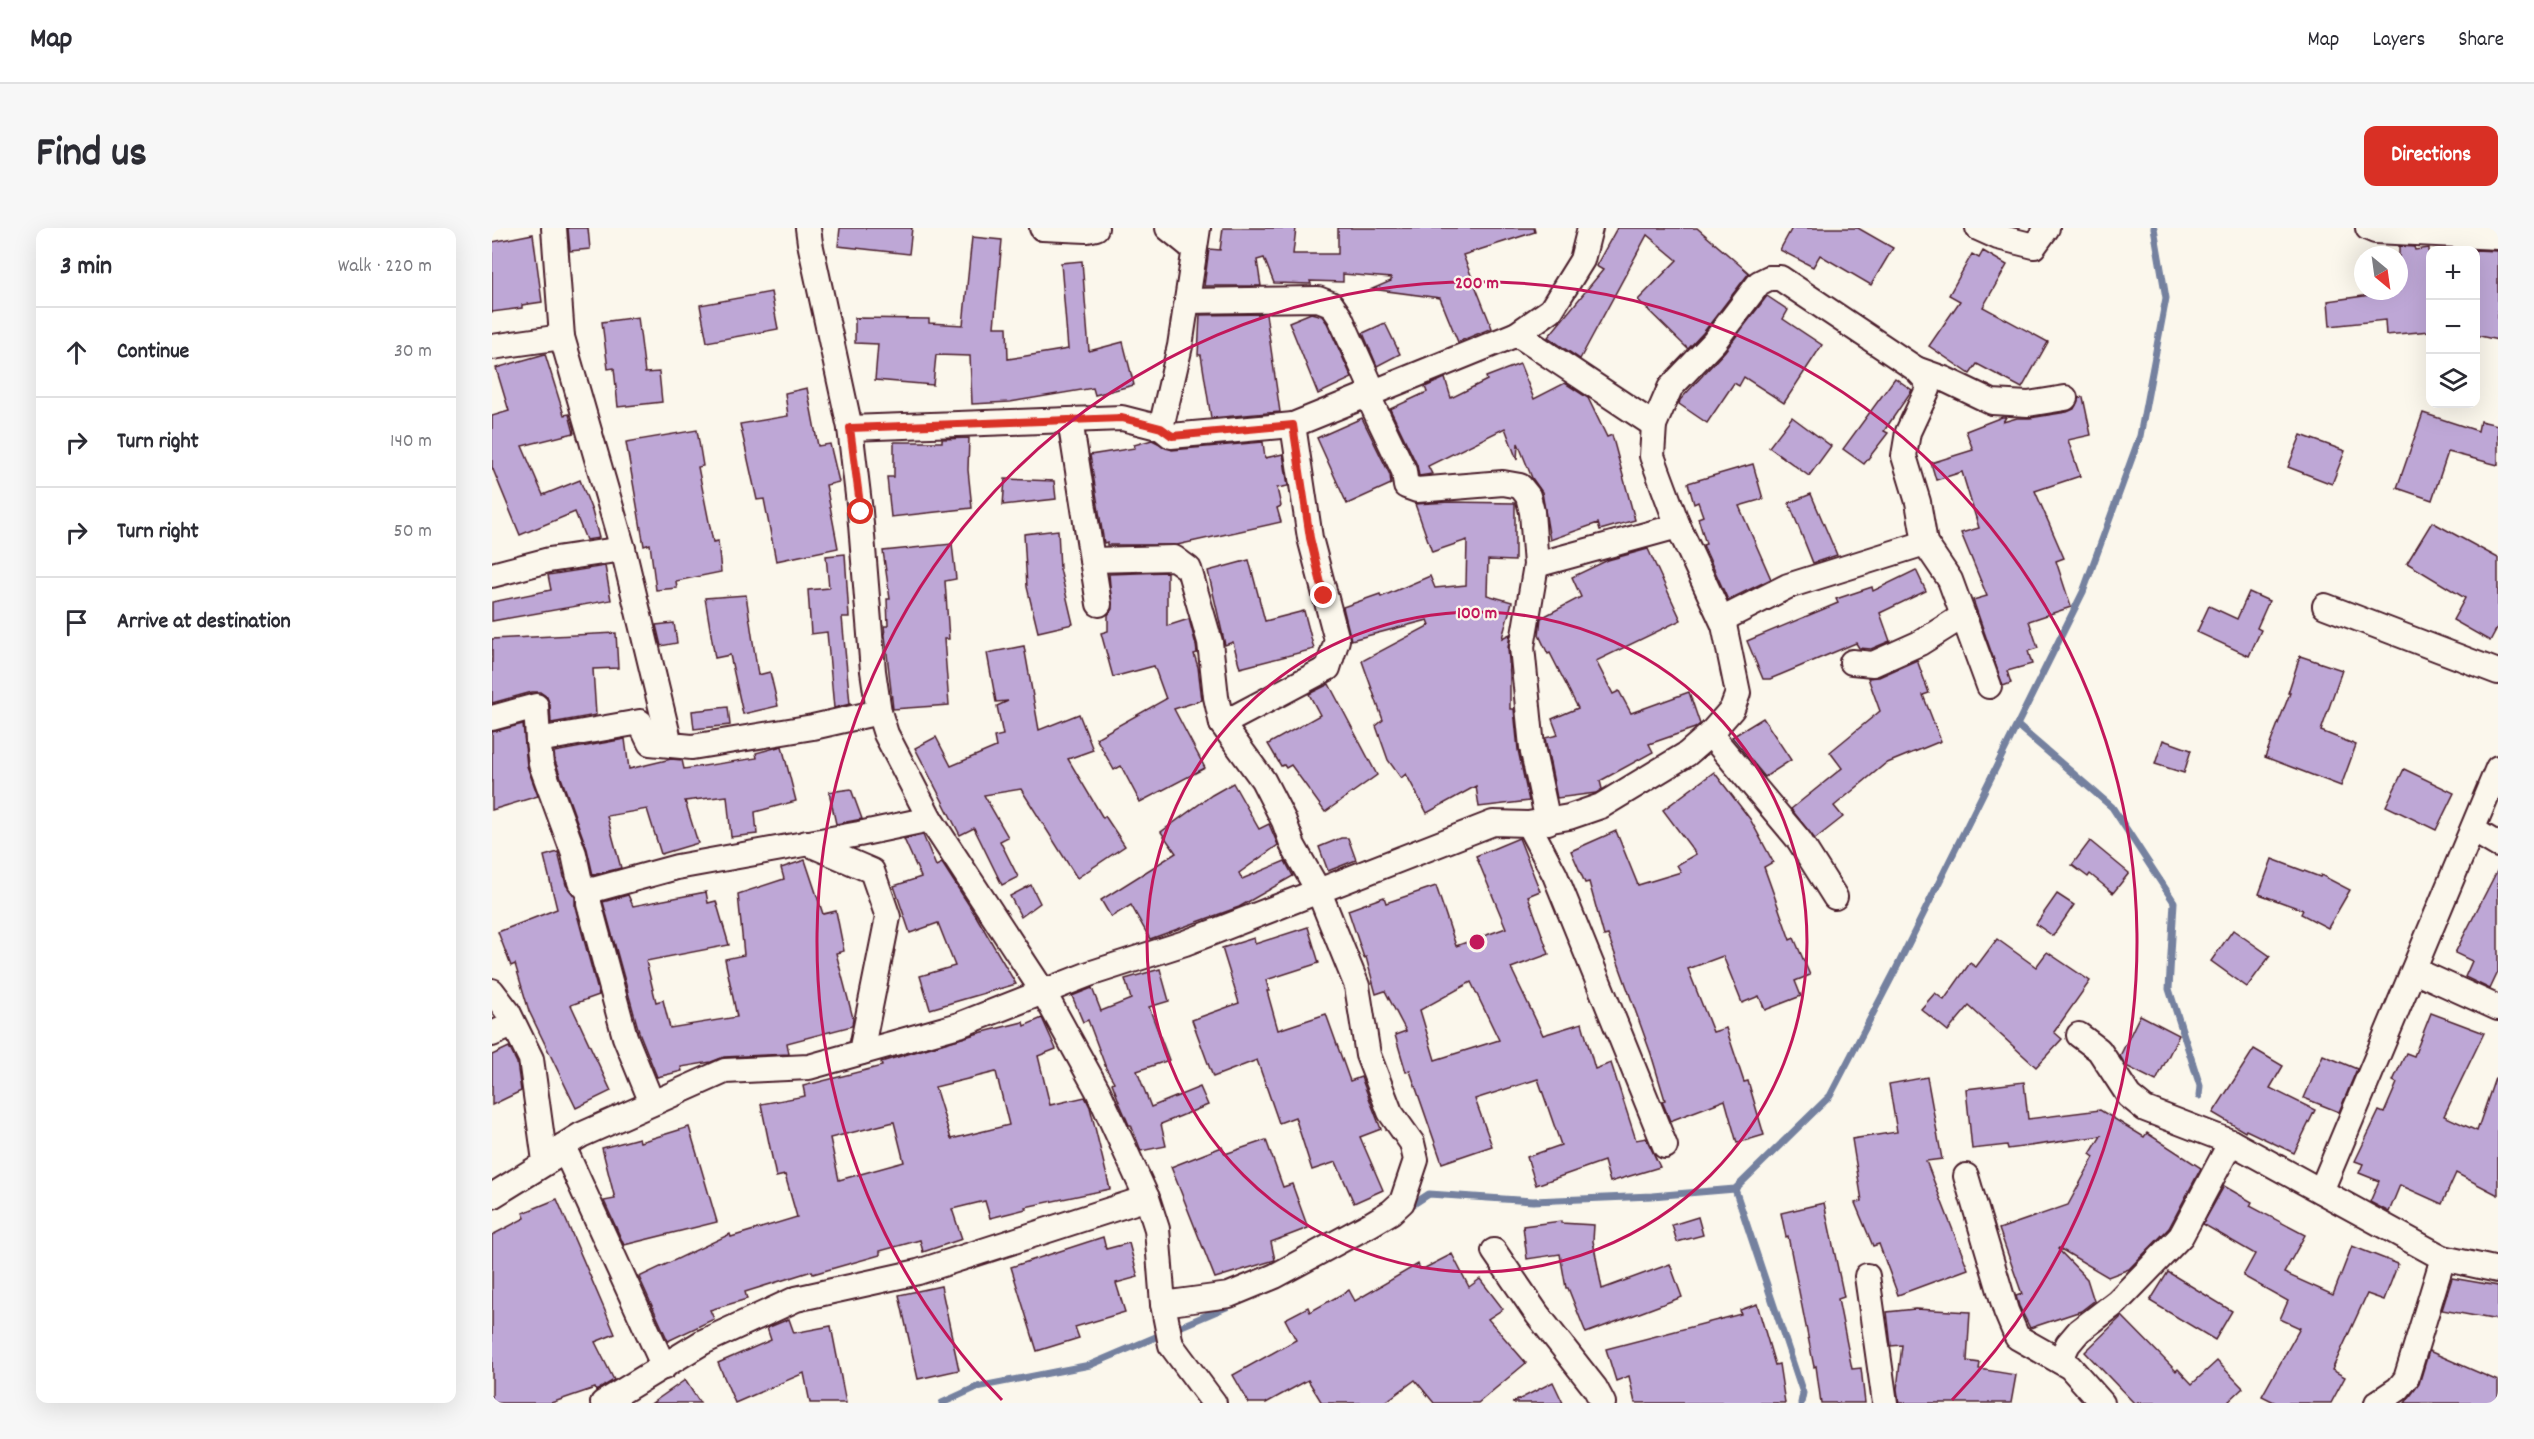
<!DOCTYPE html>
<meta charset="utf-8">
<style>
body{margin:0;font-family:Dekko,sans-serif;background:#f7f7f7;color:#2b2b33}
.controls{position:absolute;right:18px;top:18px;display:grid;overflow:hidden;border-radius:12px;box-shadow:0 6px 24px #0002}
.controls button{width:54px;height:54px;display:grid;place-items:center;padding:0;border:0;border-bottom:2px solid #e1e1e2;background:#fff;color:#2b2b33;font:30px sans-serif}
.compass{position:absolute;left:1862px;top:18px;width:54px;height:54px;border-radius:50%;background:#fff;box-shadow:0 6px 24px #0002;rotate:151deg}
.stop{position:absolute;width:18px;height:18px;margin:-14px;border:4px solid #d93025;border-radius:50%;background:#fff}
.stop.end{background:#d93025;border-color:#fff;box-shadow:0 2px 6px #0008}
.list{margin:0;padding:0;list-style:none}
h2{display:flex;justify-content:space-between;align-items:center;height:78px;margin:0;padding:0 24px;font-size:26px}
h2 small{font-size:20px;font-weight:400;color:#7c7c81}
.list li{display:grid;grid-template-columns:39px 1fr auto;gap:18px;align-items:center;box-sizing:border-box;height:90px;padding:0 24px;border-top:2px solid #e1e1e2}
.list b{display:block;font-size:22px;white-space:nowrap}
.list em{font-size:20px;font-style:normal;color:#7c7c81}
.icon{flex:none;width:33px;height:33px;fill:none;stroke:currentColor;stroke-width:2;stroke-linecap:round;stroke-linejoin:round}
.map{position:relative;flex:none;width:2006px;height:1175px;overflow:hidden;border-radius:12px}
header{display:flex;align-items:center;gap:36px;box-sizing:border-box;height:84px;padding:0 30px;background:#fff;border-bottom:2px solid #e1e1e2}
header strong{font-size:28px}
nav{display:flex;gap:33px;margin-inline-start:auto;font-size:21px}
.intro{display:flex;align-items:center;justify-content:space-between;box-sizing:border-box;height:144px;padding:0 36px}
h1{margin:0;font-size:42px}
.button{padding:15px 27px;border-radius:12px;background:#d93025;color:#fff;font-size:21px;font-weight:700}
main{display:flex;gap:36px;padding:0 36px}
aside{flex:1;background:#fff;border-radius:12px;box-shadow:0 6px 24px #0002}
.map>svg:first-child{display:block}
.lines{fill:none;stroke-linecap:round;stroke-linejoin:round}
.stream{stroke:#74819f;stroke-width:7}
.building{fill:#bea7d6;stroke:#4a1f2b;stroke-width:1.5;fill-rule:evenodd}
.minor-casing{stroke:#4a1f2b;stroke-width:28}
.minor{stroke:#fbf7ec;stroke-width:24}
.route{stroke:#d93025;stroke-width:8}
.ring{fill:none;stroke:#c2185b;stroke-width:3}
.centre{fill:#c2185b;stroke:#fbf7ec;stroke-width:3}
.ring-label{font-size:18px;text-anchor:middle;font-weight:bold;fill:#c2185b;stroke:#fbf7ec;stroke-width:4.5;stroke-linejoin:round;paint-order:stroke}
</style>
<header>
<strong>Map</strong>
<nav><a>Map</a><a>Layers</a><a>Share</a></nav>
</header>
<div class="intro"><h1>Find us</h1><a class="button">Directions</a></div>
<main>
<aside>
<h2>3 min<small>Walk · 220 m</small></h2>
<ul class="list">
<li><svg class="icon" aria-label="ahead" viewBox="0 0 24 24"><path d="M12 20V5M6 11l6-6 6 6"/></svg><div><b>Continue</b></div><em>30 m</em></li>
<li><svg class="icon" aria-label="right" viewBox="0 0 24 24"><path d="M7 20v-9h11M14 6l5 5-5 5"/></svg><div><b>Turn right</b></div><em>140 m</em></li>
<li><svg class="icon" aria-label="right" viewBox="0 0 24 24"><path d="M7 20v-9h11M14 6l5 5-5 5"/></svg><div><b>Turn right</b></div><em>50 m</em></li>
<li><svg class="icon" aria-label="arrive" viewBox="0 0 24 24"><path d="M6 21V4h12l-3 4 3 4H6"/></svg><div><b>Arrive at destination</b></div></li>
</ul>
</aside>
<div class="map">
<svg width="2006" height="1175" viewBox="0 0 2006 1175">
<rect width="100%" height="100%" fill="#fbf7ec"/>
<filter id="ink" filterUnits="userSpaceOnUse"><feTurbulence type="fractalNoise" baseFrequency=".0167" numOctaves="2"/><feDisplacementMap in="SourceGraphic" scale="12" xChannelSelector="R" yChannelSelector="G"/><feConvolveMatrix kernelMatrix="1 2 1 2 8 2 1 2 1" color-interpolation-filters="sRGB"/></filter>
<g filter="url(#ink)">
<g class="lines">
<g class="stream">
<path d="M1526 498 1620 579 1682 674 1677 761 1708 858 1707 868"/>
<path d="M1243 961 1311 1165 1309 1175"/>
<path d="M917 979 937 966 1041 973 1160 968 1243 961 1338 868 1403 743 1591 364 1648 208 1674 70 1662 0"/>
<path d="M450 1175 485 1159 598 1137 739 1077"/>
</g>
</g>
<g class="building">
<path d="M76 0H96L98 21 78 23Z"/>
<path d="M348 0H420L417 26 346 18Z"/>
<path d="M731 0H804L801 26H846V0H1042L1043 4 971 27 1000 100 966 114 948 70 880 61 899 53V50L851 46V54L818 53 819 56 782 55 772 30 765 32 769 58H712L717 21 728 22Z"/>
<path d="M1125 0H1205L1257 45 1211 105 1196 121 1146 72 1185 32 1155 7 1088 131 1056 109 1111 42 1104 38Z"/>
<path d="M1300 0H1366L1401 20 1379 57 1328 27 1321 39 1288 22Z"/>
<path d="M41 6 50 74 30 77V80L0 84V14Z"/>
<path d="M480 9 510 12 502 99H515L516 131 576 121 569 35 590 33 597 123 631 114 642 157 603 167 601 160 518 174 480 176 478 128 444 127 441 157 383 152 386 116 363 115V90L437 91V95L471 97Z"/>
<path d="M1907 18 1922 19 1923 22 1937 20 1938 103 1894 107 1893 92 1838 98 1836 73 1907 63Z"/>
<path d="M1983 22 2006 23V112L1983 107Z"/>
<path d="M1491 23 1515 37 1491 79 1556 114 1530 160 1485 136 1478 146 1437 118 1468 73 1457 67 1480 26 1487 30Z"/>
<path d="M279 64 286 101 215 114 208 77Z"/>
<path d="M1275 68 1296 82 1291 91 1330 117 1292 175 1252 149 1247 158 1242 155 1215 195 1187 176 1188 172 1233 123Z"/>
<path d="M819 85 830 88 835 95 860 150 826 166 797 94Z"/>
<path d="M774 86 788 184 719 190 709 127H706L708 87Z"/>
<path d="M146 89 153 145 167 144 170 174 126 179 122 140 116 141 110 94Z"/>
<path d="M893 95 908 126 885 138 871 105Z"/>
<path d="M53 126 72 187 77 186 82 205 30 218 51 267 88 252 100 283 107 310 94 312 83 284 28 307 0 239V188L17 183 4 140Z"/>
<path d="M1028 136 1042 171 1073 155 1096 170 1115 209 1120 207 1143 292 1108 302 1106 295 1058 312 1050 264 1040 250 1026 215 1025 232 1013 200 936 238 940 246 927 248 925 237 898 181 935 164 933 159 953 150 959 170 995 152 994 149Z"/>
<path d="M1403 150 1420 162 1392 203 1396 205 1372 236 1351 221Z"/>
<path d="M315 160 326 218 338 216 347 254 334 257 346 320 284 333 272 271 265 272 248 196 296 188 293 165Z"/>
<path d="M1591 169 1599 207 1576 212 1588 248 1543 263 1572 330 1564 333 1579 379 1537 393 1546 420 1536 423 1540 436 1515 443 1519 455 1511 458 1481 372 1495 368 1469 305 1487 300 1470 244 1444 252 1439 235 1481 222 1474 203 1510 189H1514L1511 194 1525 190H1538L1575 184 1582 181 1587 170Z"/>
<path d="M1931 185 1986 203 1988 193 2006 197V237L1956 224 1940 272 1905 260Z"/>
<path d="M1300 189 1339 218 1317 248 1277 219Z"/>
<path d="M870 190 898 247 899 256 855 276 825 210Z"/>
<path d="M205 202 211 238 206 239 221 314 226 313 229 344 184 353 185 360 164 362 158 316 152 318 134 214Z"/>
<path d="M1809 207 1853 223 1840 256 1796 239Z"/>
<path d="M477 210 476 242 480 280 399 289 395 249H402V214H450V211Z"/>
<path d="M660 212 680 222 771 214 773 230 791 226 796 258 785 260 789 278 785 280 789 294 685 317H615V314L612 315 598 227 643 220 642 217Z"/>
<path d="M1261 236 1271 271 1247 278 1279 351 1236 372 1211 317 1214 316 1206 290 1211 288 1206 274 1202 276 1196 255Z"/>
<path d="M513 251 562 253 564 271 511 277Z"/>
<path d="M1319 266 1345 327 1321 335 1297 275Z"/>
<path d="M958 274 1023 275V333L996 332 995 367 1020 374 1010 410 1018 406 1016 420 1018 447V481H1022L1026 522 1037 573 987 579 984 558 935 585 914 546 909 550 896 532 884 498 891 492 870 433 938 397 936 392 859 412 851 379 888 366 889 369 938 348 943 360 974 357 975 312 940 324 923 276Z"/>
<path d="M1940 294 2006 330V398L1998 413 1961 392 1973 370 1915 335Z"/>
<path d="M566 302 568 341 581 396 546 404 535 359 532 306Z"/>
<path d="M460 316 464 351 453 353 457 411H452L457 477 401 481 392 398H396L395 371H398L391 323Z"/>
<path d="M1156 321 1189 392 1104 433 1121 466 1127 463 1139 485 1197 464 1208 496 1203 500 1157 516 1161 524 1108 553 1110 561 1104 565 1065 570 1053 510 1066 507 1060 491 1086 480 1058 425 1056 426 1047 407 1049 390 1089 369 1080 349 1116 332Z"/>
<path d="M353 326 357 389H350L358 476 342 480 335 404 319 406 316 362 337 360 334 328Z"/>
<path d="M757 332 773 393 812 383 822 421 748 440 741 414 733 417 716 343Z"/>
<path d="M113 338 119 372 0 393V374L59 362 56 347Z"/>
<path d="M1424 342 1434 363 1388 385 1398 413 1379 421 1367 420 1364 415 1278 451H1271L1255 413 1346 375 1344 371 1380 359 1381 363Z"/>
<path d="M675 344V398L697 391 704 417 705 425 702 426 706 439 710 472 682 481 713 540 648 574 629 538 622 542 604 510 674 471 662 438 621 449 609 405 616 403V387L620 381 617 346Z"/>
<path d="M1757 364 1777 373 1765 400 1769 402 1757 428 1705 404 1717 378 1745 391Z"/>
<path d="M254 367 266 447 278 444 286 478 251 486 238 427 223 430 213 370Z"/>
<path d="M182 395 185 415 169 418 164 397Z"/>
<path d="M124 405 126 440 101 441 104 487 59 495 58 477 55 469 48 464H40L0 475V411Z"/>
<path d="M532 418 547 502 587 486 601 522 576 531 611 590 613 588 633 618 585 650 529 561 492 567 516 609 508 613 526 649 510 657 482 600 468 607 423 520 444 509 459 538 504 519 502 509 511 507 505 478 516 473 504 474 495 425Z"/>
<path d="M1808 428 1850 442 1829 503 1864 517 1849 558 1773 529 1798 465H1796Z"/>
<path d="M1425 432 1437 465 1431 467 1449 513 1393 536 1342 578 1351 589 1323 611 1299 581 1350 540 1338 524 1388 483 1376 450 1387 449Z"/>
<path d="M837 456 885 547 833 584 799 537 794 540 792 537 789 538 776 516 828 487 817 466Z"/>
<path d="M236 479 238 497 202 501 200 483Z"/>
<path d="M1271 490 1299 532 1273 549 1240 509Z"/>
<path d="M31 496 35 538 46 568 0 582V504Z"/>
<path d="M133 511 137 541 179 531 190 532 192 541 265 530 264 525 290 518 304 573 263 584 265 606 239 609 235 568 193 573 206 615 169 626 155 581 115 588 129 640 101 647 95 621 63 533 62 524Z"/>
<path d="M1671 512 1699 522 1692 545 1663 536Z"/>
<path d="M1912 541 1962 565 1944 602 1894 578Z"/>
<path d="M1222 544 1258 591 1281 634 1272 639 1298 712 1302 710 1318 747 1303 753 1309 768 1273 782 1267 768 1250 775 1231 728 1196 741 1221 804 1234 800 1252 854 1256 853 1272 907 1245 915 1233 872 1178 893 1170 873 1173 872 1159 826 1116 707 1112 708 1097 654 1093 655 1079 623 1124 603 1146 657 1189 644 1185 637 1204 626 1171 582Z"/>
<path d="M741 555 767 601 777 596 786 617 747 645 750 651 793 633 801 648 747 679 658 711 639 677 619 689 609 672 684 625 669 604 720 567Z"/>
<path d="M359 561 370 591 344 596 337 564Z"/>
<path d="M431 607 444 638 450 635 484 688 524 756 438 781 428 748 463 738 446 695 418 705 402 658 429 649 412 611Z"/>
<path d="M849 610H856L864 632 836 643 827 619Z"/>
<path d="M1027 610 1048 663 1036 668 1057 726 1019 740 1051 807 1090 795 1103 841 1119 835 1144 912 1154 910 1168 939 1118 954 1112 933 1044 957 1035 929 1069 917 1046 851 983 871 1000 918 950 935 918 843 914 844 903 807 914 803 893 763 884 766 874 729 872 730 856 682 892 669 894 675 944 658 964 718 1014 700 984 628ZM979 754 1007 812 943 832 928 782Z"/>
<path d="M1598 613 1637 645 1621 665 1598 646 1596 649 1580 637Z"/>
<path d="M66 624 74 657 83 669V679L107 767 79 777 119 863 84 880 37 783 23 736 19 738 6 704 65 681 52 628Z"/>
<path d="M1780 631 1828 649 1829 647 1858 662 1836 700 1809 686 1811 682 1767 666Z"/>
<path d="M313 632 331 686 344 683 352 723 344 725 361 790 360 798 295 815 297 826 232 829 219 834 189 839 190 843 165 849 147 804 111 674 136 667 141 678 214 664 216 675 224 673 237 717 154 733 164 774 171 772 178 800 245 789 233 731 252 727 246 666 292 651 289 640Z"/>
<path d="M2006 641V744L1998 761 1973 749 1980 733 1963 725Z"/>
<path d="M539 657 548 675 529 689 518 668Z"/>
<path d="M1565 666 1582 677 1561 708 1544 696Z"/>
<path d="M816 699 827 735 774 752 777 763H775L786 802 834 786 858 853 869 849 889 901 868 909 891 962 862 975 844 934 820 942 803 889 787 895 765 832 721 849 700 792 747 775 730 720 762 710 763 716Z"/>
<path d="M1741 702 1778 728 1755 759 1719 733Z"/>
<path d="M1505 711 1544 739 1555 724 1598 753 1562 804 1570 811 1544 839 1477 778 1456 803 1429 781 1443 765 1452 772 1478 735 1484 739Z"/>
<path d="M668 741 677 773 657 779 677 832 645 843 659 879 708 859 716 877 669 896 674 918 649 923 639 897H637L628 876 620 855 622 854 614 840 596 792 591 794 580 768 600 760 609 783 639 771 633 751Z"/>
<path d="M1939 785 1992 805 1952 888 1985 903 2003 850H2006V967L1964 945 1950 976 1908 957 1897 984 1878 974 1887 953 1867 945 1871 936 1863 933 1887 883 1892 885 1905 855 1901 853 1914 825 1922 828Z"/>
<path d="M1648 787 1687 807 1664 853 1634 838 1628 828Z"/>
<path d="M550 790 564 821 546 828 558 877 593 869 598 879 618 961 533 979 534 981 498 990 493 973 460 981 470 1011 431 1024 428 1012 388 1023V1027L321 1046 320 1043 253 1064 255 1071 218 1082 222 1091 176 1113 147 1049 238 1006 239 1009 305 989 293 947 284 949 269 876 313 868 311 858 390 838 389 834 487 805 531 794 532 798ZM504 844 517 897 459 911 443 859ZM402 894 412 934 347 952 338 910Z"/>
<path d="M17 819 25 835 29 863 0 877V827Z"/>
<path d="M1762 821 1791 838 1778 860 1823 882 1802 925 1754 902 1753 904 1721 885Z"/>
<path d="M1831 827 1865 841 1847 884 1812 870Z"/>
<path d="M1435 849 1450 931 1434 933 1476 1041 1406 1067 1387 1016 1381 1018 1363 975 1370 973 1360 911 1405 904 1397 856Z"/>
<path d="M1532 854 1536 891 1608 882 1652 909 1655 905 1709 940 1677 1000 1637 1041 1616 1049 1567 1020 1566 1021 1595 1051 1602 1073 1589 1083 1538 1100 1527 1078 1524 1068 1530 1066 1507 1001 1576 977 1602 929 1598 926 1609 908 1516 921 1515 917 1480 921 1474 861Z"/>
<path d="M197 899 225 994 132 1017 112 973 123 971 110 920 147 910 148 914Z"/>
<path d="M774 912 791 959 800 956 816 1000 779 1014 783 1032 723 1050 679 939 730 919 733 926Z"/>
<path d="M1732 958 1760 974 1758 978 1813 1007 1792 1045 1841 1067 1860 1018 1906 1036 1892 1072 1875 1066 1840 1142 1853 1149 1839 1175H1784L1770 1168 1808 1100 1788 1091 1796 1073 1751 1048 1763 1026 1711 996Z"/>
<path d="M65 971 123 1106 103 1114 122 1152 104 1163 103 1160 59 1175H0V1007L33 990 31 985Z"/>
<path d="M1332 975 1352 1069 1346 1071 1360 1141 1369 1140 1373 1175H1329L1324 1138 1322 1139 1296 1008 1294 1009 1289 985Z"/>
<path d="M1206 989 1211 1007 1185 1014 1180 997Z"/>
<path d="M1069 993V995L1102 997 1101 1013 1110 1061 1178 1036 1190 1069 1094 1105 1076 1060H1074L1068 1026 1035 1031 1031 998Z"/>
<path d="M611 1009 614 1021 637 1015 646 1049 624 1055 633 1084 583 1099 587 1110 545 1123 519 1039Z"/>
<path d="M960 1026 977 1059 988 1051 1011 1081 996 1091 1034 1135 986 1175H942L923 1152 892 1175H830L816 1152 774 1175H757L741 1147 804 1112 793 1091 816 1079 818 1084 857 1062 863 1073 926 1036 928 1041 933 1040Z"/>
<path d="M1676 1044 1740 1083 1723 1112 1658 1073Z"/>
<path d="M1960 1050 2006 1058V1092L1950 1082Z"/>
<path d="M449 1058 467 1142 426 1151 407 1067Z"/>
<path d="M1265 1076 1283 1137 1287 1136 1293 1175H1143L1137 1148 1124 1153 1114 1121 1249 1086 1248 1082Z"/>
<path d="M1423 1081 1478 1084 1475 1133 1488 1135 1487 1141 1524 1147 1519 1175H1407L1405 1161 1410 1117 1399 1118 1395 1084Z"/>
<path d="M1630 1088 1684 1143 1686 1141 1700 1156 1725 1133 1751 1160 1735 1175H1642L1593 1124Z"/>
<path d="M297 1091 302 1105 339 1098 354 1175H318L312 1145 243 1175 226 1135 279 1112 275 1100Z"/>
<path d="M1937 1123 2006 1153V1175H1913L1927 1156Z"/>
<path d="M193 1152 208 1175H160Z"/>
<path d="M1061 1154 1071 1175H1020Z"/>
</g>
<g class="lines">
<g class="minor-casing">
<g id="minor">
<path d="M62 0 70 109 131 321 178 516"/>
<path d="M316 0 318 15 358 200 368 284 381 443 387 484 394 506 438 591 552 765 606 863 655 970 665 1001 671 1076 679 1117 722 1175"/>
<path d="M550 0 595 2 604 0"/>
<path d="M676 0 702 21"/>
<path d="M1486 0 1506 9 1542 18 1555 0"/>
<path d="M1876 0 1883 3 2006 9"/>
<path d="M695 73 826 71 839 76 848 89 882 165"/>
<path d="M1025 106 1162 197"/>
<path d="M0 119 70 109"/>
<path d="M1424 141 1434 152 1436 161 1416 204 1412 228 1426 274 1433 315 1458 352 1497 458"/>
<path d="M876 168 912 243 914 258 925 262 1011 255 1028 258 1036 268 1040 284 1044 337 1030 419 1040 519 1056 594"/>
<path d="M578 192 607 376"/>
<path d="M358 200 630 190 669 200 679 208 801 197 1025 106 1059 82 1090 32 1098 0"/>
<path d="M669 200 688 118 706 0"/>
<path d="M600 332 682 330 697 341 718 414 724 469 730 496 771 552 792 593 801 618 827 664 865 758 876 827 898 884 920 915 924 932 910 974 899 984 879 996 783 1048 737 1067 671 1076"/>
<path d="M1044 337 1186 298"/>
<path d="M0 347 57 332 131 321"/>
<path d="M1833 378 2006 444"/>
<path d="M1232 397 1235 389 1296 358 1433 315"/>
<path d="M1360 434 1381 436 1428 415 1471 388"/>
<path d="M0 490 44 478 46 512 148 494 158 515 200 519 321 499 387 484"/>
<path d="M730 496 836 440 845 412 818 310 801 197"/>
<path d="M1218 506 1307 612 1343 669"/>
<path d="M46 512 49 536 82 626 88 654 97 663V675L133 809 160 875"/>
<path d="M1036 596 1063 647 1173 918"/>
<path d="M1981 602 2006 617"/>
<path d="M315 615 380 643 396 689 369 824"/>
<path d="M97 663 185 639 367 606 438 591"/>
<path d="M1922 742 2006 780"/>
<path d="M0 763 16 784 39 831 53 933"/>
<path d="M0 806 20 797"/>
<path d="M1587 807 1607 822 1637 868 1653 881 1739 914 1951 1030 2006 1042"/>
<path d="M71 918 172 1139"/>
<path d="M1474 948 1514 1083 1525 1109 1578 1139 1610 1175"/>
<path d="M1829 963 2006 540"/>
<path d="M0 968 63 929 71 918 89 907 233 843 317 839 467 797 597 746 693 715 1001 595 1036 596 1077 589 1109 578 1195 526 1218 506 1240 481 1246 465 1232 397 1186 298 1160 228 1162 197 1178 160 1222 114 1267 55 1277 50H1288L1424 141 1452 151 1500 174 1536 176 1573 170"/>
<path d="M1002 1023 1045 1086 1103 1160 1111 1175"/>
<path d="M1375 1048 1393 1175"/>
<path d="M1568 1133 1576 1116 1587 1103 1625 1074 1689 1008 1739 914"/>
<path d="M111 1175 211 1114 304 1071 426 1044 655 970"/>
<path d="M1885 1175 1906 1161 1914 1151 1951 1030"/>
</g>
</g>
<use href="#minor" class="minor"/>
</g>
</g>
<g class="lines" filter="url(#ink)">
<path class="route" d="M369 284 358 200 630 190 669 200 680 208 801 197 818 310 832 368"/>
</g>
<g class="ring">
<circle cx="985" cy="714" r="330"/>
<path d="M510 1172A660 660 0 1 1 1460 1172"/>
</g>
<circle cx="985" cy="714" r="9" class="centre"/>
<g class="ring-label">
<text x="985" y="60">200 m</text>
<text x="985" y="390">100 m</text>
</g>
</svg>
<div class="controls">
<button>+</button>
<button>−</button>
<button><svg class="icon" aria-label="layers" viewBox="0 0 24 24"><path d="M12 4l9 5-9 5-9-5zM3 14l9 5 9-5"/></svg></button>
</div>
<svg class="compass" viewBox="-18 -18 36 36"><path d="M0-13l5 13h-10z" fill="#e53935"/><path d="M0 13l5-13h-10z" fill="#7c7c81"/></svg>
<div class="stop" style="left:369px;top:284px"></div>
<div class="stop end" style="left:832px;top:368px"></div>
</div>
</main>
